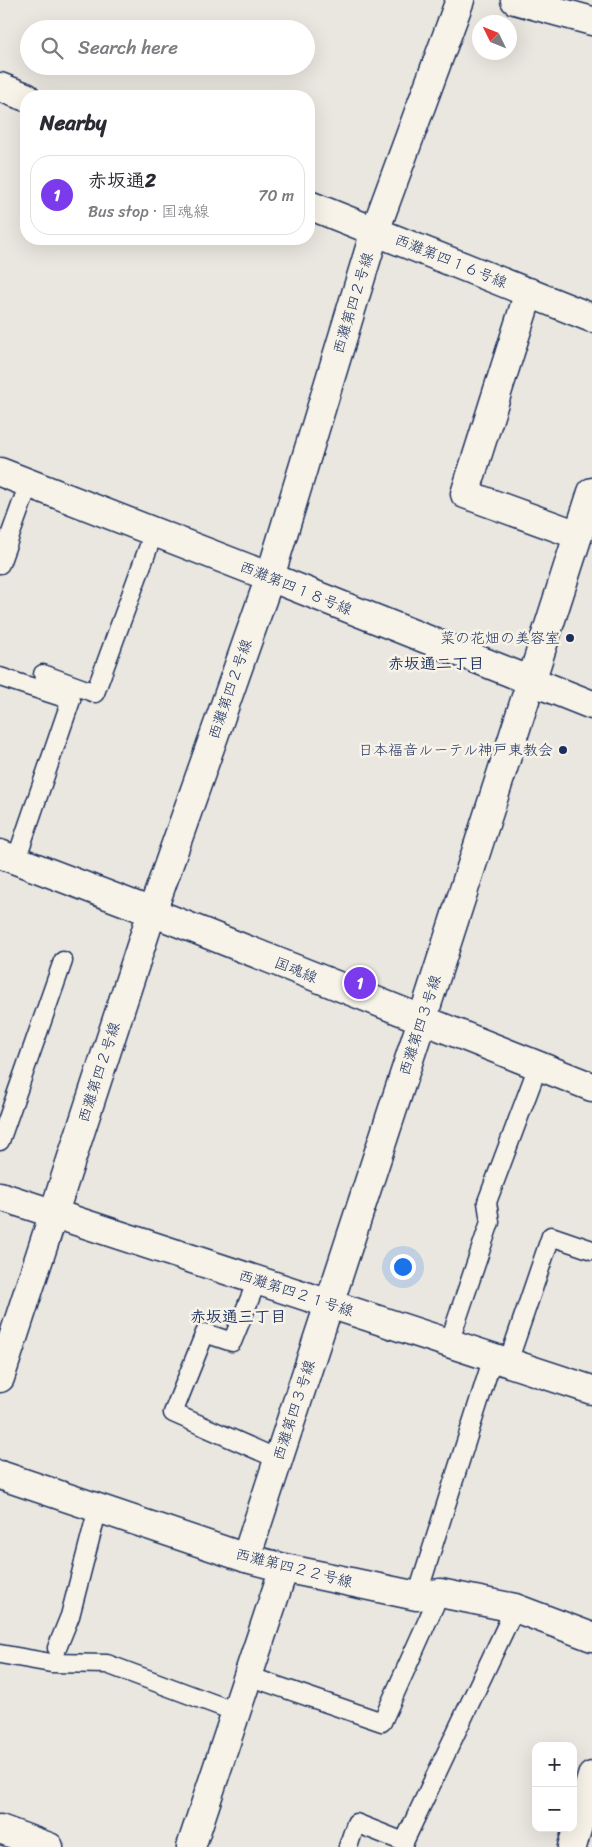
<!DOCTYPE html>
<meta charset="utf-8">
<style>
body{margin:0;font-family:Sriracha,"Klee One",sans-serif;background:#f2f2f3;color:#2b2b33}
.controls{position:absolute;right:15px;bottom:15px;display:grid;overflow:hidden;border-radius:10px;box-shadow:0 5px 20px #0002}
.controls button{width:45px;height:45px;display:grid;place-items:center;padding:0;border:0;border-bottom:1px solid #e1e1e2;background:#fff;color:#2b2b33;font:25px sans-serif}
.compass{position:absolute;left:472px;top:15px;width:45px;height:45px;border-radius:50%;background:#fff;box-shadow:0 5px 20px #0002;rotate:313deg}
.you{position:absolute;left:402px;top:1266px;width:18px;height:18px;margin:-12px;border:4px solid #fff;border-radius:50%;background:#1a73e8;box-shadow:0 0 0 8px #1a73e833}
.badge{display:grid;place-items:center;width:32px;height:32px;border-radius:50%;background:#7c3aed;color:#fff;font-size:16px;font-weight:700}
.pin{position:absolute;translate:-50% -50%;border:2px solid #fff;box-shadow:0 1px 5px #0006}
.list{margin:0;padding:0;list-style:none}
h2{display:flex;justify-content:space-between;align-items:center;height:65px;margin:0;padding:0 20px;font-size:21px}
h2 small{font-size:16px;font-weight:400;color:#7c7c81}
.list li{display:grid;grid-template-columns:32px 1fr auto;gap:15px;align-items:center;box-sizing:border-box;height:80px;margin:0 10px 10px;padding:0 10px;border:1px solid #e1e1e2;border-radius:20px}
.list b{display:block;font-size:19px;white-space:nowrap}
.list p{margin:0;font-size:16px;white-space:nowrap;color:#7c7c81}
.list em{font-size:16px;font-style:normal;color:#7c7c81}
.icon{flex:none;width:28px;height:28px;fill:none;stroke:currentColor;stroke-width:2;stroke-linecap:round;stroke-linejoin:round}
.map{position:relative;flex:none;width:592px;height:1847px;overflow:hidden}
.search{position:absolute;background:#fff;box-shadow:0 5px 20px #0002;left:20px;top:20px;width:295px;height:55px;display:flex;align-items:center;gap:12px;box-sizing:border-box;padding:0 18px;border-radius:28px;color:#7c7c81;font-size:19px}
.panel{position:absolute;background:#fff;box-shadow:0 5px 20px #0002;left:20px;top:90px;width:295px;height:155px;border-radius:20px}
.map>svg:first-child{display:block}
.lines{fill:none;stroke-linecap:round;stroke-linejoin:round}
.service-casing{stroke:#1b2f5e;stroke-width:21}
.minor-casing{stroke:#1b2f5e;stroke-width:31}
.service{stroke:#f7f3e8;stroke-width:18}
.minor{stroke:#f7f3e8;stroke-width:28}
.poi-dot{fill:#1b2f5e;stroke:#f7f3e8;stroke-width:2}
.labels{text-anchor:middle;stroke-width:5;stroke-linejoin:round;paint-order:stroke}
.street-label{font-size:15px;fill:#1b2f5e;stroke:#f7f3e8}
.poi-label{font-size:15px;fill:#1b2f5e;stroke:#f7f3e8;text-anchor:end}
.neighbourhood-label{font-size:16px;font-weight:bold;fill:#1b2f5e;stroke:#f7f3e8}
</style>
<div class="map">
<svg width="592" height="1847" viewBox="0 0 592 1847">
<rect width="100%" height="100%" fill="#eae7e0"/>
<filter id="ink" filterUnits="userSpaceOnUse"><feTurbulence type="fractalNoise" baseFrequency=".02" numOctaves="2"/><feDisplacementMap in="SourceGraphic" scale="10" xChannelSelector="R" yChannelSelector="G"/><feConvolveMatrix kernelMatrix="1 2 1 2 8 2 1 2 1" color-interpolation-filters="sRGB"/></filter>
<g filter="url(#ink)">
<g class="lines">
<g class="service-casing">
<g id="service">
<path d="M0 564 29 483"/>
<path d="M43 674 95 693 154 532"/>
<path d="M0 677 71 700 16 860"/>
<path d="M0 1141 63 961"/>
<path d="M257 1281 232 1342 205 1333 173 1413 278 1459"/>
<path d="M449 1343 490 1222 487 1202 538 1066"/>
<path d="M508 1362 551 1236 592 1250"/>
<path d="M417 1596 493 1357"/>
<path d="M57 1648 70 1616 98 1508"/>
<path d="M0 1654 51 1663 107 1664 236 1712"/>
<path d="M248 1676 382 1722 440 1593"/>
<path d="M348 1847 356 1823 404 1842 515 1608"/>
</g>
</g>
<g class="minor-casing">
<g id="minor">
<path d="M515 0 592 21"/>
<path d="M0 87 26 97"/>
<path d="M309 205 592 318"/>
<path d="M529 292 465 494 578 535"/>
<path d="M0 472 270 577 592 705"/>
<path d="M0 854 152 912 592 1087"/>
<path d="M0 1196 592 1390"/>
<path d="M0 1378 152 912 270 577 375 231 460 0"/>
<path d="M0 1475 246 1558 284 1568 417 1596 440 1593 515 1608 592 1637"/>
<path d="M246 1558 422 1020 592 492"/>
<path d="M0 1829 49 1847"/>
<path d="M191 1847 284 1568"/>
<path d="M572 1847 592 1776"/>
</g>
</g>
<use href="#service" class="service"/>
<use href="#minor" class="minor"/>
</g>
</g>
<g class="poi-dot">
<circle cx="570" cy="638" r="5"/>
<circle cx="563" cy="750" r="5"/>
</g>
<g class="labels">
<g class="street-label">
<text transform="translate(451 261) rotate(22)" y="5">西灘第四１６号線</text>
<text transform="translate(353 303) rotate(-73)" y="5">西灘第四２号線</text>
<text transform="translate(296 588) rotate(22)" y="5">西灘第四１８号線</text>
<text transform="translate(230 689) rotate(-71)" y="5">西灘第四２号線</text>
<text transform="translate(296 970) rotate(22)" y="5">国魂線</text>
<text transform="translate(420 1025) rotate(-72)" y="5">西灘第四３号線</text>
<text transform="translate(99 1072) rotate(-72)" y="5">西灘第四２号線</text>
<text transform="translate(296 1293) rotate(18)" y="5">西灘第四２１号線</text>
<text transform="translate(294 1410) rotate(-72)" y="5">西灘第四３号線</text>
<text transform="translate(294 1568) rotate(14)" y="5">西灘第四２２号線</text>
</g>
<g class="poi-label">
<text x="560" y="643">菜の花畑の美容室</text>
<text x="553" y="755">日本福音ルーテル神戸東教会</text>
</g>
<g class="neighbourhood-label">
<text x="436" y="669">赤坂通二丁目</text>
<text x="238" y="1322">赤坂通三丁目</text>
</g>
</g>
</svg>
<div class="controls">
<button>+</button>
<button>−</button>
</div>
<svg class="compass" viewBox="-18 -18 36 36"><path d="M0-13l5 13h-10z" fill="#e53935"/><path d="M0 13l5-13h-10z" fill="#7c7c81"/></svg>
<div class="you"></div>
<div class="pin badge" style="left:360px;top:983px">1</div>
<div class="search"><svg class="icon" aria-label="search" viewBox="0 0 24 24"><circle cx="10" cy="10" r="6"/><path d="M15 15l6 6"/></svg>Search here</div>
<section class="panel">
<h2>Nearby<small></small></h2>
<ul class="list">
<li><span class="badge">1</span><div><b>赤坂通2</b><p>Bus stop · 国魂線</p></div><em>70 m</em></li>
</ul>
</section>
</div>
